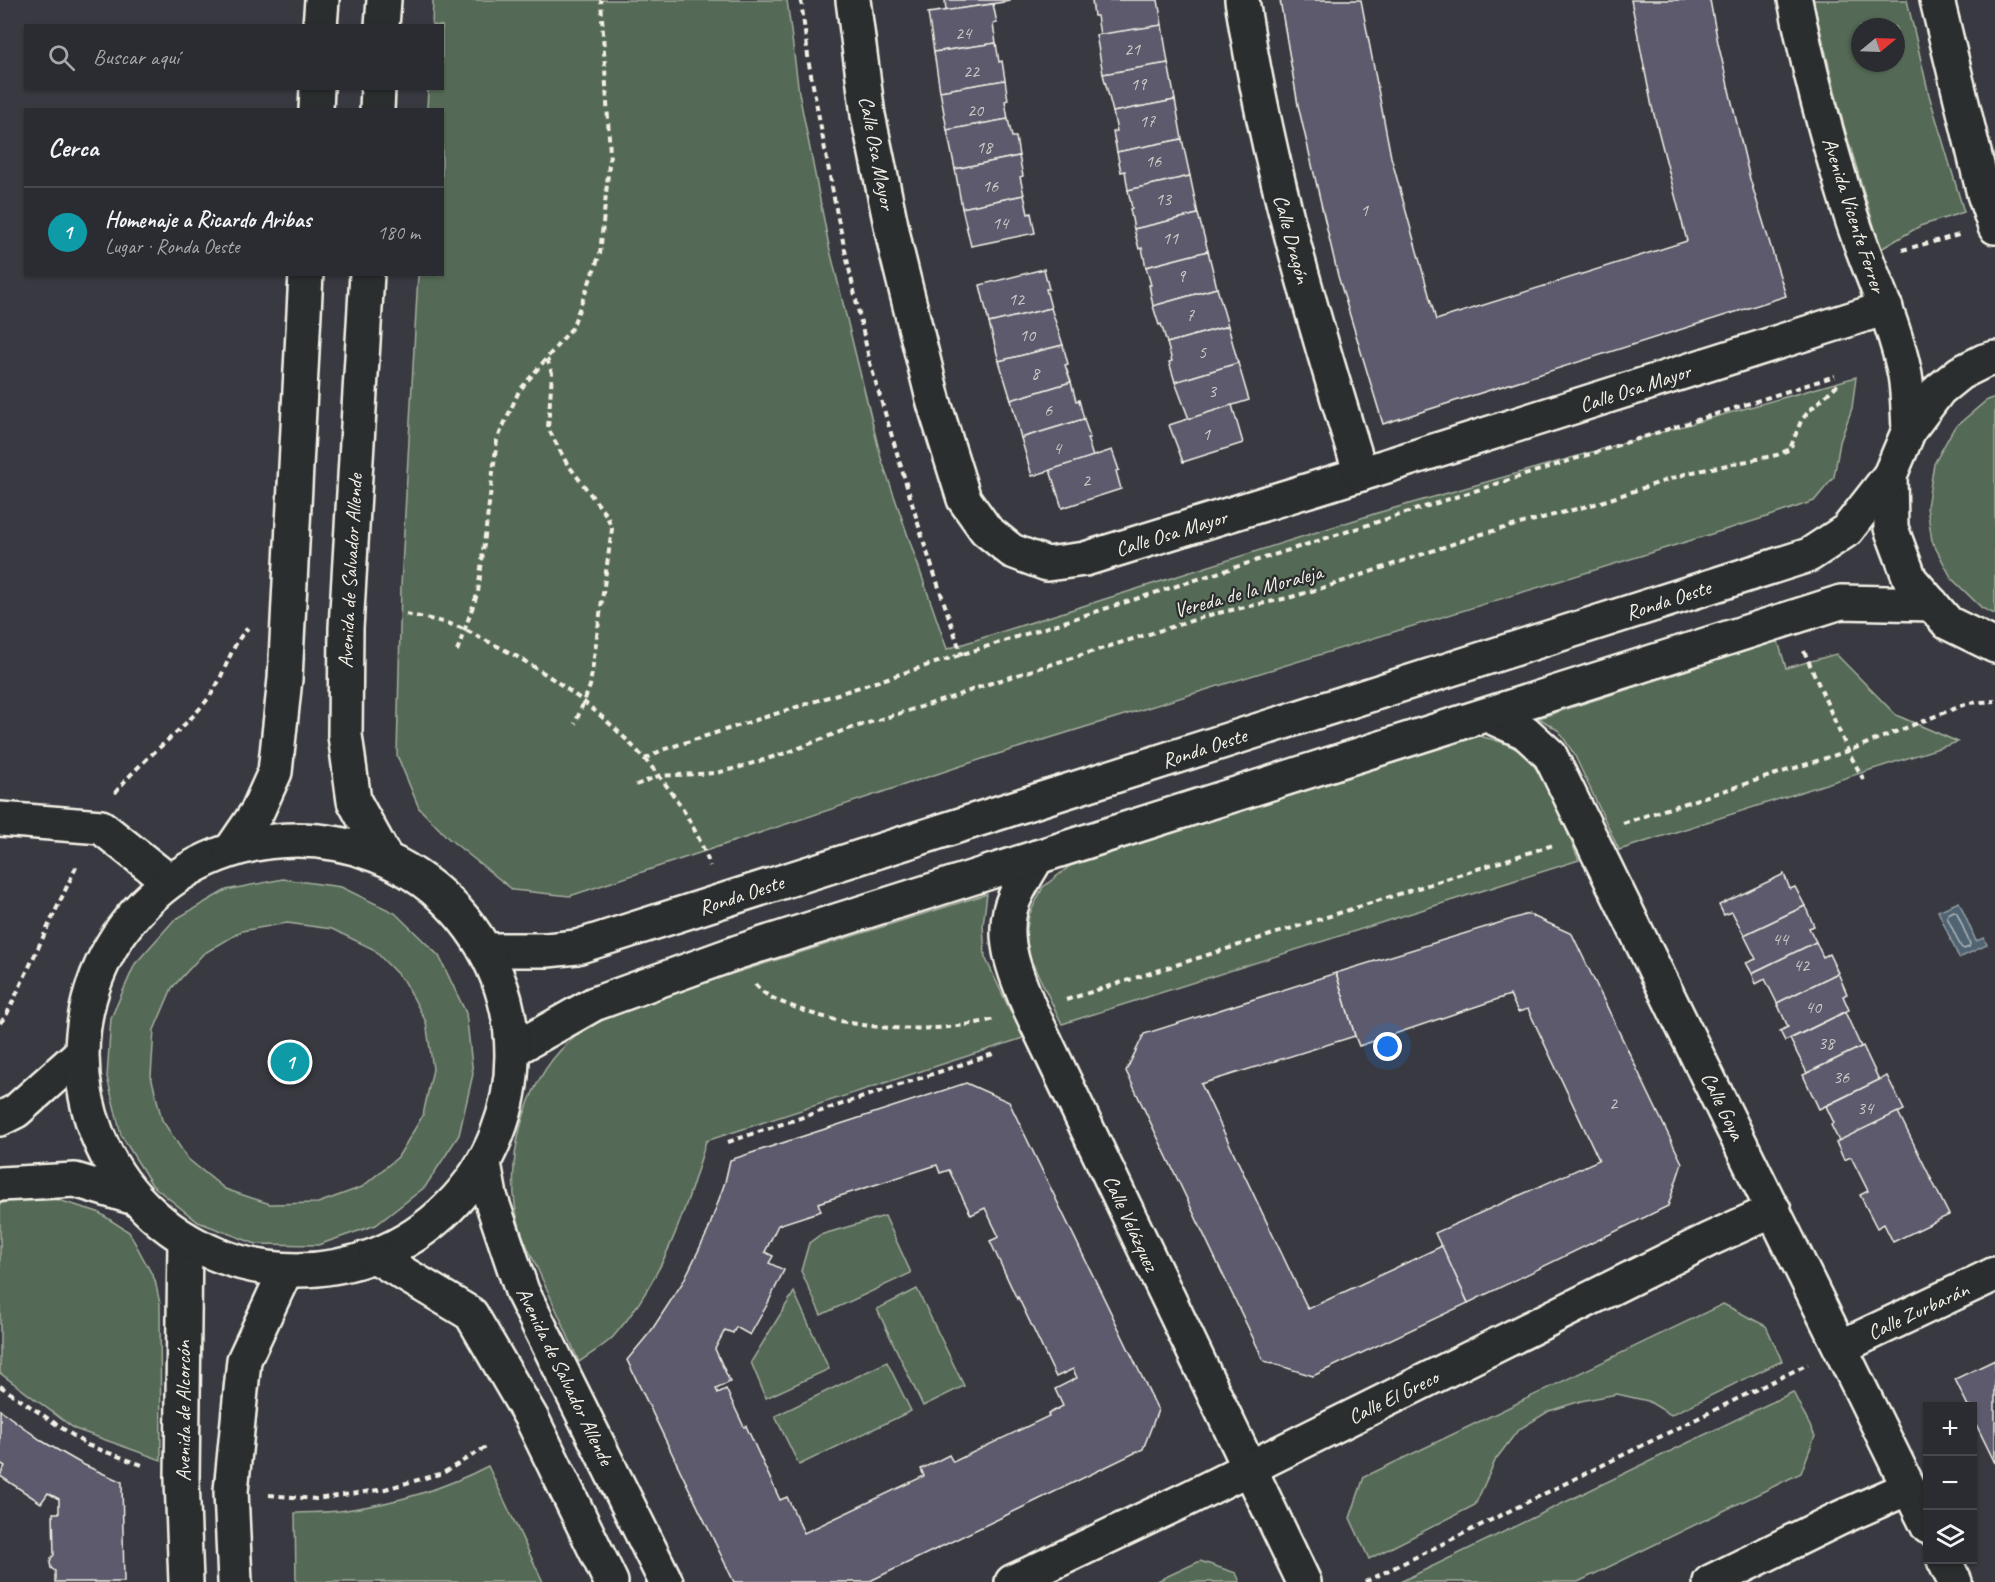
<!DOCTYPE html>
<html lang="es">
<meta charset="utf-8">
<style>
body{margin:0;font-family:Caveat,sans-serif;background:#37383d;color:#f1f3f6}
.controls{position:absolute;right:18px;bottom:18px;display:grid;overflow:hidden;border-radius:0px;box-shadow:0 2px 4px #0004}
.controls button{width:54px;height:54px;display:grid;place-items:center;padding:0;border:0;border-bottom:2px solid #47484d;background:#2b2c31;color:#f1f3f6;font:30px sans-serif}
.compass{position:absolute;left:1851px;top:18px;width:54px;height:54px;border-radius:50%;background:#2b2c31;box-shadow:0 2px 4px #0004;rotate:71deg}
.you{position:absolute;left:1388px;top:1047px;width:21px;height:21px;margin:-15px;border:4px solid #fff;border-radius:50%;background:#1a73e8;box-shadow:0 0 0 9px #1a73e833}
.badge{display:grid;place-items:center;width:39px;height:39px;border-radius:50%;background:#ea580c;color:#fff;font-size:20px;font-weight:700}
.pin{position:absolute;translate:-50% -50%;border:3px solid #fff;box-shadow:0 2px 6px #0006}
.list{margin:0;padding:0;list-style:none}
h2{display:flex;justify-content:space-between;align-items:center;height:78px;margin:0;padding:0 24px;font-size:26px}
h2 small{font-size:20px;font-weight:400;color:#a6a7ab}
.list li{display:grid;grid-template-columns:39px 1fr auto;gap:18px;align-items:center;box-sizing:border-box;height:90px;padding:0 24px;border-top:2px solid #47484d}
.list b{display:block;font-size:22px;white-space:nowrap}
.list p{margin:0;font-size:20px;white-space:nowrap;color:#a6a7ab}
.list em{font-size:20px;font-style:normal;color:#a6a7ab}
.icon{flex:none;width:33px;height:33px;fill:none;stroke:currentColor;stroke-width:2;stroke-linecap:round;stroke-linejoin:round}
.map{position:relative;flex:none;width:1995px;height:1582px;overflow:hidden}
.search{position:absolute;background:#2b2c31;box-shadow:0 2px 4px #0004;left:24px;top:24px;width:420px;height:66px;display:flex;align-items:center;gap:15px;box-sizing:border-box;padding:0 21px;border-radius:0px;color:#a6a7ab;font-size:22px}
.panel{position:absolute;background:#2b2c31;box-shadow:0 2px 4px #0004;left:24px;top:108px;width:420px;height:168px;border-radius:0px}
.map>svg:first-child{display:block}
.green{fill:#556a56;stroke:#a4ae9f;stroke-width:1.5;fill-rule:evenodd}
.water{fill:#4f6372;stroke:#919ca1;stroke-width:1.5}
.lines{fill:none;stroke-linecap:round;stroke-linejoin:round}
.shore{stroke:#b2b8b9;stroke-width:1.5}
.building{fill:#5b5a6c;stroke:#f4f1e8;stroke-width:1.5;fill-rule:evenodd}
.street-casing{stroke:#f4f1e8;stroke-width:38}
.secondary-casing{stroke:#f4f1e8;stroke-width:38}
.primary-casing{stroke:#f4f1e8;stroke-width:38}
.path{stroke:#f4f1e8;stroke-width:4;stroke-dasharray:6 4.5;stroke-linecap:butt}
.street{stroke:#2a2d2e;stroke-width:33}
.secondary{stroke:#2a2d2e;stroke-width:33}
.primary{stroke:#2a2d2e;stroke-width:33}
.labels{text-anchor:middle;stroke-width:4.5;stroke-linejoin:round;paint-order:stroke}
.number-label{font-size:18px;fill:#cecbc9}
.street-label{font-size:21px;fill:#f4f1e8;stroke:#2a2d2e}
</style>
<div class="map">
<svg width="1995" height="1582" viewBox="0 0 1995 1582">
<rect width="100%" height="100%" fill="#393a41"/>
<filter id="ink" filterUnits="userSpaceOnUse"><feTurbulence type="fractalNoise" baseFrequency=".0167" numOctaves="2"/><feDisplacementMap in="SourceGraphic" scale="12" xChannelSelector="R" yChannelSelector="G"/><feConvolveMatrix kernelMatrix="1 2 1 2 8 2 1 2 1" color-interpolation-filters="sRGB"/></filter>
<g filter="url(#ink)">
<g class="green">
<path d="M433 0H787L799 93 829 246 881 458 947 649 1377 513 1856 377 1852 408 1840 442 1834 477 1814 501 1773 515 985 758 570 896 513 890 448 838 419 808 397 755 401 586 418 275 442 274V110L427 109 428 89 442 88V26L432 25Z"/>
<path d="M1813 0H1907L1929 95 1964 212 1920 226 1881 249 1842 119ZM1860 27H1896V63H1860Z"/>
<path d="M1995 397V614L1982 608 1952 579 1932 541 1927 507 1934 464 1954 428 1987 400Z"/>
<path d="M1778 641 1786 668 1836 654 1896 715 1958 742 1619 850 1574 754 1559 731 1539 718Z"/>
<path d="M1479 736C1493 739 1506 743 1518 750 1546 769 1565 829 1579 860L1062 1024 1030 958 1026 936 1029 915 1043 887 1070 866Z"/>
<path d="M283 879 341 887 395 913 439 956 466 1013 473 1074 459 1135 425 1187 376 1225 318 1245 256 1244 198 1222 152 1185 121 1135 107 1077 111 1018 135 964 174 920 226 890ZM287 923 332 929 373 949 405 982 426 1022 433 1069 423 1115 398 1157 362 1187 318 1203 270 1204 225 1189 188 1159 162 1120 151 1076 154 1030 172 988 203 954 242 931Z"/>
<path d="M987 894 983 925 985 957 1023 1038 706 1141C686 1211 662 1282 613 1337 604 1346 590 1354 579 1362 566 1331 552 1300 538 1270 532 1256 524 1242 520 1228 502 1169 522 1083 569 1042 587 1026 606 1017 627 1007Z"/>
<path d="M55 1199 98 1212 129 1232 155 1280 160 1304 161 1460 75 1429 0 1373V1204L13 1200Z"/>
<path d="M885 1216 911 1273 821 1315 801 1271 809 1243 820 1235Z"/>
<path d="M917 1289 964 1386 923 1406 877 1309Z"/>
<path d="M794 1292 829 1369 766 1398 751 1362Z"/>
<path d="M1723 1304 1766 1326 1782 1361 1671 1415 1648 1401 1617 1394 1581 1401 1549 1411 1518 1430 1496 1459 1475 1505 1369 1559 1350 1518 1364 1477Z"/>
<path d="M887 1362 911 1411 799 1465 775 1416Z"/>
<path d="M1793 1392 1815 1436 1801 1473 1578 1582H1400Z"/>
<path d="M488 1466 543 1582H296L295 1513C311 1512 329 1513 346 1510 395 1503 444 1489 488 1466Z"/>
<path d="M1200 1561 1236 1573 1240 1582H1155Z"/>
</g>
<path class="water" d="M1959 902 1976 941 1984 938 1987 945 1959 958 1938 911Z"/>
<g class="lines">
<path class="shore" d="M1954 911 1957 913 1970 944 1969 947 1964 949 1961 947 1947 917 1948 914Z"/>
</g>
<g class="building">
<path d="M945 0H1010V1L946 11Z"/>
<path d="M1092 0H1158L1162 25 1100 35 1097 16H1094Z"/>
<path d="M1280 0H1361L1391 157 1436 320 1687 241 1652 107 1631 0H1710L1718 43 1750 179 1786 296 1383 424 1338 276 1298 105Z"/>
<path d="M993 4 997 23 993 24 996 43 934 52 928 13Z"/>
<path d="M1162 25 1168 63 1103 74 1096 35Z"/>
<path d="M996 43 999 62 1002 61 1005 80 940 91 934 52Z"/>
<path d="M1168 63 1175 100 1113 112 1103 74Z"/>
<path d="M1005 80 1008 100 1005 101 1008 119 947 130 940 91Z"/>
<path d="M1175 100 1182 139 1117 152 1113 132 1117 131 1113 112Z"/>
<path d="M1008 119 1012 137H1016L1019 156 955 169 947 130Z"/>
<path d="M1182 139 1190 176 1128 190 1125 171 1121 172 1117 152Z"/>
<path d="M1019 156 1023 176 1020 177 1024 195 962 208 955 169Z"/>
<path d="M1190 176 1198 214 1134 229 1130 209 1132 208 1128 190Z"/>
<path d="M1024 195 1028 214 1031 213 1035 233 971 246 962 208Z"/>
<path d="M1198 214 1208 251 1146 267 1142 248 1139 249 1134 229Z"/>
<path d="M1208 251 1217 288 1153 306 1149 285H1151L1146 267Z"/>
<path d="M1044 269 1049 289H1046L1051 308 989 323 980 285Z"/>
<path d="M1217 288 1228 326 1167 343 1161 324 1159 325 1153 306Z"/>
<path d="M1051 308 1063 345 999 361 989 323Z"/>
<path d="M1228 326 1238 363 1175 382 1169 362 1172 361 1167 343Z"/>
<path d="M1063 345 1068 364 1065 365 1071 382 1011 400 999 361Z"/>
<path d="M1238 363 1249 400 1189 419 1175 382Z"/>
<path d="M1071 382 1076 401 1079 400 1084 419 1021 438 1011 400Z"/>
<path d="M1232 405 1243 443 1183 462 1169 425Z"/>
<path d="M1084 419 1090 438H1087L1093 457 1032 476 1021 438Z"/>
<path d="M1112 450 1119 470 1116 471 1121 489 1062 508 1050 470Z"/>
<path d="M1784 874 1790 889 1795 887 1805 906 1744 935 1732 912 1724 915 1719 905Z"/>
<path d="M1805 906 1814 926 1809 928 1816 942 1752 973 1746 963 1756 959 1744 935Z"/>
<path d="M1528 914 1572 934 1682 1163 1668 1206 1468 1303 1435 1233 1599 1160 1528 1009 1518 1012 1510 995 1359 1046 1355 1036 1336 973Z"/>
<path d="M1816 942 1823 957 1829 954 1838 973 1777 1003 1765 979 1756 984 1752 973Z"/>
<path d="M1336 973 1355 1036 1201 1084 1308 1309 1442 1246 1468 1303 1313 1376 1264 1361 1126 1071 1144 1034Z"/>
<path d="M1838 973 1847 994 1843 996 1849 1010 1785 1041 1780 1031 1788 1027 1777 1003Z"/>
<path d="M1845 1012 1861 1047 1807 1073 1790 1039Z"/>
<path d="M1863 1046 1879 1080 1819 1109 1803 1075Z"/>
<path d="M1887 1076 1904 1110 1839 1141 1831 1125 1834 1123 1826 1106Z"/>
<path d="M966 1083 1009 1102 1158 1410 1143 1449 868 1582H734L627 1360 651 1331 683 1282 708 1231 725 1182 730 1160ZM937 1165 940 1173 949 1170 971 1215 985 1208 999 1237 990 1241 1017 1299 1018 1297 1056 1377 1073 1369 1077 1378 1055 1389 1063 1406 1048 1414 1049 1416 953 1462 949 1455 921 1469 924 1476 804 1533 787 1497 780 1500 746 1426 744 1427 726 1389 718 1393 716 1389 730 1382 715 1349 725 1330 733 1333 736 1327 750 1335 767 1305 784 1270 769 1263 773 1256 765 1252 778 1225 821 1211 818 1203Z"/>
<path d="M1898 1112 1949 1215 1893 1242 1884 1224 1877 1228 1860 1195 1868 1191 1851 1157 1844 1160 1836 1142Z"/>
<path d="M1995 1360V1463L1972 1416V1406H1968L1955 1379Z"/>
<path d="M0 1410 42 1441 82 1464 122 1482 124 1582H55V1571L51 1568 50 1563 51 1558 54 1555 53 1513H59V1499L48 1493 41 1503 0 1476 5 1466 0 1463Z"/>
</g>
<g class="lines">
<g class="street-casing">
<g id="street">
<path d="M853 0 868 115 896 249 934 403 964 499 986 530 1012 551 1047 564 1085 559 1361 474 1886 308"/>
<path d="M1242 0C1267 163 1312 317 1361 474"/>
<path d="M1487 715 1525 732 1550 755 1928 1527"/>
<path d="M0 819 101 827 169 881"/>
<path d="M1037 857C1028 874 1014 893 1010 911 1002 945 1018 980 1030 1009L1304 1582"/>
<path d="M1841 1347 1995 1274"/>
<path d="M1944 1560 1955 1582"/>
<path d="M1012 1582 1189 1498 1708 1240 1774 1210"/>
<path d="M1710 1582 1840 1518 1908 1488"/>
</g>
</g>
<g class="secondary-casing">
<g id="secondary">
<path d="M1795 0C1809 73 1829 145 1851 216 1868 269 1894 320 1905 375 1908 393 1908 412 1909 430"/>
<path d="M1937 0 1984 194 1995 227"/>
<path d="M1995 358 1984 361 1960 373 1939 390 1909 430 1890 475 1891 528 1910 579 1948 623 1995 646"/>
<path d="M485 950H547L577 947 1809 555 1847 530 1890 475"/>
<path d="M513 1050 594 1004 738 952 1841 602 1932 604"/>
<path d="M0 1119 16 1111 81 1053"/>
<path d="M0 1184 75 1180 135 1198"/>
<path d="M185 1240 182 1479 186 1582"/>
<path d="M235 1582 231 1491 244 1360 285 1272"/>
</g>
</g>
<g class="primary-casing">
<g id="primary">
<path d="M320 26 322 0"/>
<path d="M382 26 384 0"/>
<path d="M316 110 317 88"/>
<path d="M377 110 378 88"/>
<path d="M367 274 346 628 345 735 354 801 386 859"/>
<circle cx="297" cy="1055" r="215"/>
<path d="M231 850 257 812 275 772 285 679 306 274"/>
<path d="M484 1163 490 1196 522 1291 666 1582"/>
<path d="M376 1257 471 1314 532 1419 611 1582"/>
</g>
</g>
<g class="path">
<path d="M801 0 809 64 837 214 870 363 923 540 962 656"/>
<path d="M1902 250 1959 235"/>
<path d="M547 359 552 373 548 428 566 462 607 516 612 529 590 686 575 724"/>
<path d="M406 614C420 617 436 620 450 624 463 628 475 635 487 641 577 684 677 769 710 866"/>
<path d="M457 651 478 592 497 440 519 391 572 328 600 254 610 154 601 0"/>
<path d="M1804 651 1848 751 1866 784"/>
<path d="M645 759 662 750 1835 376"/>
<path d="M636 785 658 776 716 773 737 768 789 752 842 731 953 697 988 684 1213 614 1288 598 1329 586 1482 534 1595 504 1688 473 1777 455 1790 449 1801 421 1808 412 1838 384"/>
<path d="M115 793C142 758 180 734 207 700 225 678 228 648 248 628"/>
<path d="M1623 823 1848 751 1968 703 1995 701"/>
<path d="M755 984C766 997 778 1001 794 1007 854 1031 932 1035 995 1019"/>
<path d="M1066 1000 1553 845"/>
<path d="M0 1023 6 1016 78 863"/>
<path d="M728 1142 996 1053"/>
<path d="M0 1386 87 1445 145 1466"/>
<path d="M269 1495 316 1499 385 1489 443 1473 486 1447"/>
<path d="M1365 1582 1808 1364"/>
</g>
<use href="#street" class="street"/>
<use href="#secondary" class="secondary"/>
<use href="#primary" class="primary"/>
</g>
</g>
<g class="labels">
<g class="number-label">
<text x="963" y="39">24</text>
<text x="1132" y="55">21</text>
<text x="971" y="77">22</text>
<text x="1138" y="90">19</text>
<text x="975" y="116">20</text>
<text x="1147" y="127">17</text>
<text x="984" y="153">18</text>
<text x="1153" y="167">16</text>
<text x="990" y="192">16</text>
<text x="1163" y="205">13</text>
<text x="1364" y="216">1</text>
<text x="1000" y="229">14</text>
<text x="1170" y="244">11</text>
<text x="1181" y="282">9</text>
<text x="1016" y="305">12</text>
<text x="1190" y="321">7</text>
<text x="1027" y="341">10</text>
<text x="1202" y="358">5</text>
<text x="1035" y="379">8</text>
<text x="1212" y="397">3</text>
<text x="1048" y="416">6</text>
<text x="1206" y="440">1</text>
<text x="1057" y="454">4</text>
<text x="1086" y="486">2</text>
<text x="1780" y="945">44</text>
<text x="1801" y="971">42</text>
<text x="1813" y="1013">40</text>
<text x="1826" y="1049">38</text>
<text x="1841" y="1083">36</text>
<text x="1613" y="1109">2</text>
<text x="1865" y="1114">34</text>
</g>
<g class="street-label">
<text transform="translate(877 153) rotate(79)" y="7">Calle Osa Mayor</text>
<text transform="translate(1854 215) rotate(72)" y="7">Avenida Vicente Ferrer</text>
<text transform="translate(1292 239) rotate(75)" y="7">Calle Dragón</text>
<text transform="translate(1635 388) rotate(-18)" y="7">Calle Osa Mayor</text>
<text transform="translate(1171 533) rotate(-17)" y="7">Calle Osa Mayor</text>
<text transform="translate(350 571) rotate(-87)" y="7">Avenida de Salvador Allende</text>
<text transform="translate(1248 591) rotate(-15)" y="7">Vereda de la Moraleja</text>
<text transform="translate(1668 600) rotate(-18)" y="7">Ronda Oeste</text>
<text transform="translate(1204 748) rotate(-18)" y="7">Ronda Oeste</text>
<text transform="translate(741 895) rotate(-18)" y="7">Ronda Oeste</text>
<text transform="translate(1723 1106) rotate(64)" y="7">Calle Goya</text>
<text transform="translate(1131 1223) rotate(65)" y="7">Calle Velázquez</text>
<text transform="translate(1918 1311) rotate(-25)" y="7">Calle Zurbarán</text>
<text transform="translate(565 1376) rotate(64)" y="7">Avenida de Salvador Allende</text>
<text transform="translate(1393 1397) rotate(-26)" y="7">Calle El Greco</text>
<text transform="translate(183 1411) rotate(-90)" y="7">Avenida de Alcorcón</text>
</g>
</g>
</svg>
<div class="controls">
<button>+</button>
<button>−</button>
<button><svg class="icon" aria-label="layers" viewBox="0 0 24 24"><path d="M12 4l9 5-9 5-9-5zM3 14l9 5 9-5"/></svg></button>
</div>
<svg class="compass" viewBox="-18 -18 36 36"><path d="M0-13l5 13h-10z" fill="#e53935"/><path d="M0 13l5-13h-10z" fill="#a6a7ab"/></svg>
<div class="you"></div>
<div class="pin badge" style="left:290px;top:1062px;background:#0f9aa8">1</div>
<div class="search"><svg class="icon" aria-label="search" viewBox="0 0 24 24"><circle cx="10" cy="10" r="6"/><path d="M15 15l6 6"/></svg>Buscar aquí</div>
<section class="panel">
<h2>Cerca<small></small></h2>
<ul class="list">
<li><span class="badge" style="background:#0f9aa8">1</span><div><b>Homenaje a Ricardo Aribas</b><p>Lugar · Ronda Oeste</p></div><em>180 m</em></li>
</ul>
</section>
</div>
